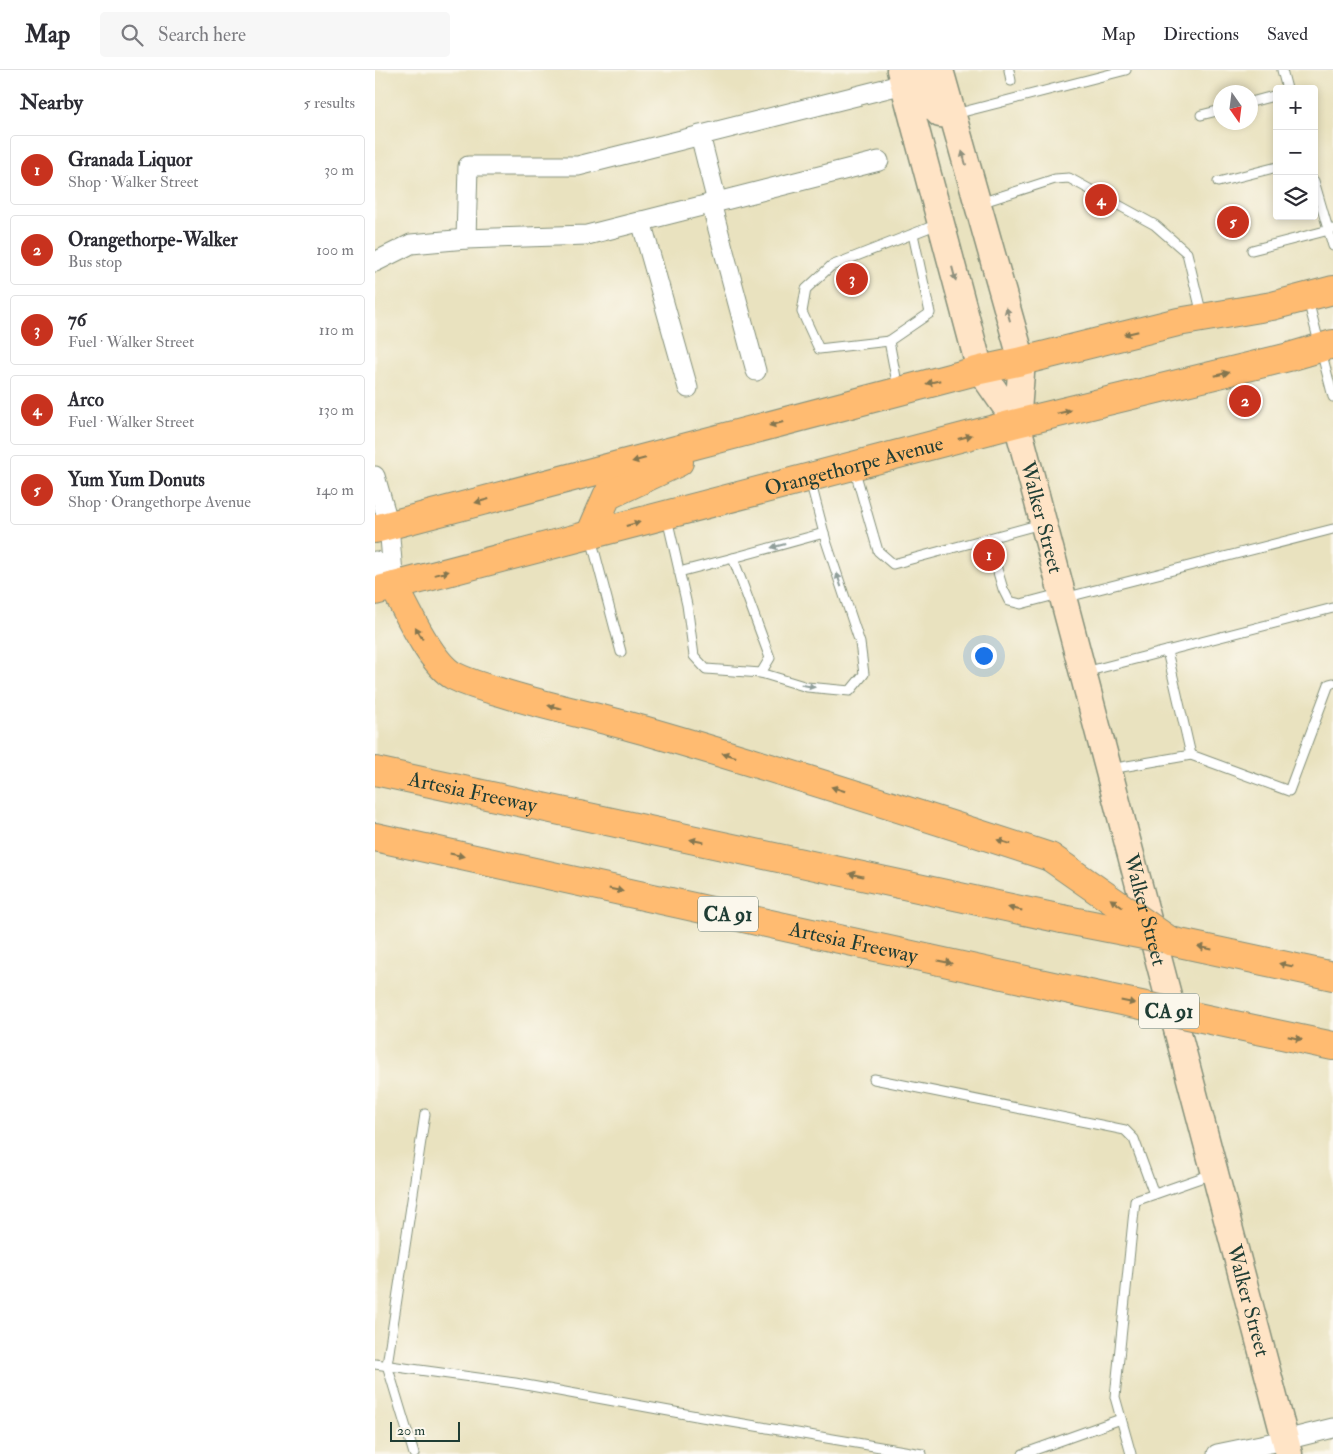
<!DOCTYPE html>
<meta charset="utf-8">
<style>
body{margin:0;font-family:"IM FELL Double Pica",serif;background:#f7f7f7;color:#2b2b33}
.controls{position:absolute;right:15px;top:15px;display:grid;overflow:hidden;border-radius:5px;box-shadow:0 2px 8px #0003}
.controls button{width:45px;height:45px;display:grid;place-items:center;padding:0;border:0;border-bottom:1px solid #e1e1e2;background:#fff;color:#2b2b33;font:25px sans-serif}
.compass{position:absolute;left:838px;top:15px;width:45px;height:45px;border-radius:50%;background:#fff;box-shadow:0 2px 8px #0003;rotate:166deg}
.scale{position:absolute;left:15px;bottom:12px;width:70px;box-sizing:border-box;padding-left:5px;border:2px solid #1f3d34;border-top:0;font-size:14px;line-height:18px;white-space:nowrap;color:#1f3d34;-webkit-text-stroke:4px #fbf7ec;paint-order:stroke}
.you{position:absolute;left:608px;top:585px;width:18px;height:18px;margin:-12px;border:4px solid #fff;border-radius:50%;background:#1a73e8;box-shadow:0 0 0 8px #1a73e833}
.badge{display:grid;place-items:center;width:32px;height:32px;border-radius:50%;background:#c8321e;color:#fff;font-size:16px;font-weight:700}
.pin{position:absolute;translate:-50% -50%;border:2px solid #fff;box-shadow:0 1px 5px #0006}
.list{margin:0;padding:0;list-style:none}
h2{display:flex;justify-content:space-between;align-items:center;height:65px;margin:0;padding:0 20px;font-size:21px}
h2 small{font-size:16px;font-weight:400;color:#7c7c81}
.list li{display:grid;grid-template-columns:32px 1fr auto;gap:15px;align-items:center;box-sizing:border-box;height:70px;margin:0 10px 10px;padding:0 10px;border:1px solid #e1e1e2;border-radius:5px}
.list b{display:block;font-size:19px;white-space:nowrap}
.list p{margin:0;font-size:16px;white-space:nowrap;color:#7c7c81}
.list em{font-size:16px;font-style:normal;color:#7c7c81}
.icon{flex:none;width:28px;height:28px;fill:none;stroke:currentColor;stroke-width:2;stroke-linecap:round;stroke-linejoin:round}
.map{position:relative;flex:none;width:958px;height:1384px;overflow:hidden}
header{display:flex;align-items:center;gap:30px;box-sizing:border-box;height:70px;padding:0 25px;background:#fff;border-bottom:1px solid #e1e1e2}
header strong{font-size:24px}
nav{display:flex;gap:28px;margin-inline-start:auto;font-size:18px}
.search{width:350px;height:45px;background:#f7f7f7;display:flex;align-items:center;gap:12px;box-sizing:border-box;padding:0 18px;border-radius:5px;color:#7c7c81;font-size:19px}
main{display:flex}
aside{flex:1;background:#fff}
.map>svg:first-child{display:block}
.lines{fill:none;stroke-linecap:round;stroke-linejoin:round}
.service-casing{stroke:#84907a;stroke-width:11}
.minor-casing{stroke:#84907a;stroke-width:21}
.secondary-casing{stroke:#84907a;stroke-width:29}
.primary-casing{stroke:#84907a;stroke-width:30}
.motorway-casing{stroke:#84907a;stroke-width:30}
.service{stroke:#fff;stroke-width:9}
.minor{stroke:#fff;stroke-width:19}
.secondary{stroke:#ffe4c6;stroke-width:26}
.primary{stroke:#ffbb71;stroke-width:28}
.motorway{stroke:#ffbb71;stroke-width:28}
.motorway-bridge-casing{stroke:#84907a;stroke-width:30;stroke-linecap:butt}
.motorway-bridge{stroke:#ffbb71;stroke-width:28}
.oneway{fill:#8f907d}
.oneway2{fill:#84764f}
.oneway3{fill:#8f9e9a}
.labels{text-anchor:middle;stroke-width:5;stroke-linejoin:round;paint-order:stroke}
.shield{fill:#fbf7ec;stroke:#61756b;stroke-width:1}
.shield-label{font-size:20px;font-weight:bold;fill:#1f3d34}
.street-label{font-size:21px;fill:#1f3d34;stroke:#fbf7ec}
</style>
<header>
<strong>Map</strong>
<div class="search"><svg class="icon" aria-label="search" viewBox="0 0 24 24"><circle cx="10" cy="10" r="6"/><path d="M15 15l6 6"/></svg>Search here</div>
<nav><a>Map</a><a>Directions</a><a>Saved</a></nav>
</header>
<main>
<aside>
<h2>Nearby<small>5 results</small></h2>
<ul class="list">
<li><span class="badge">1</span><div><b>Granada Liquor</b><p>Shop · Walker Street</p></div><em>30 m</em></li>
<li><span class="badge">2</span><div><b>Orangethorpe-Walker</b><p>Bus stop</p></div><em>100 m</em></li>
<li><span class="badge">3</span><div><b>76</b><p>Fuel · Walker Street</p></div><em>110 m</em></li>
<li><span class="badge">4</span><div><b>Arco</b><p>Fuel · Walker Street</p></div><em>130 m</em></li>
<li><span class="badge">5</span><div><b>Yum Yum Donuts</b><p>Shop · Orangethorpe Avenue</p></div><em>140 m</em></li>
</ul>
</aside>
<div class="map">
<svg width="958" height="1384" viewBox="0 0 958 1384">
<rect width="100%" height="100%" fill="#fbf7ec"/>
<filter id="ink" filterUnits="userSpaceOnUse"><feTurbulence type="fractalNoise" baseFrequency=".02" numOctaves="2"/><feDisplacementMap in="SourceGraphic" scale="10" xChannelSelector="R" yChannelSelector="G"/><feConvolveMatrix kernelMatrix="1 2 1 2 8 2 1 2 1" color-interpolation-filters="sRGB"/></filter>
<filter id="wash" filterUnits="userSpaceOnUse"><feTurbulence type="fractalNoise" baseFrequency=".0096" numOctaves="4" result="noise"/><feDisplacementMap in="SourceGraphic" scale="20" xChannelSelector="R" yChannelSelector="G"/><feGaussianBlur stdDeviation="1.12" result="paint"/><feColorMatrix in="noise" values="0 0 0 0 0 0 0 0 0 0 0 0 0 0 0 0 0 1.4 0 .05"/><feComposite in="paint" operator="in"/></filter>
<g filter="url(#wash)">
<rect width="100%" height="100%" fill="#e9e2bf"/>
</g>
<g filter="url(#ink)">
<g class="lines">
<g class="service-casing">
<g id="service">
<path d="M634 0 636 11"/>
<path d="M907 0 912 19"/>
<path d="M876 32 902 25"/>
<path d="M580 44 751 0"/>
<path d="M826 45 846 40"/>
<path d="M939 111 958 176"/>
<path d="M843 112 902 97"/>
<path d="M605 133 680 109 694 108 780 155 812 183 827 245"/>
<path d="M877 180 958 159"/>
<path d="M933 230 958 327"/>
<path d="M514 271 444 279 427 242 431 219 456 196 563 154"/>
<path d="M523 318 514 271 555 243 538 164"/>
<path d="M479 398 503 481 518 494 666 454"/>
<path d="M292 448 312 535 319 586 331 599 386 603 395 588 358 488 304 502"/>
<path d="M216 468 246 582"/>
<path d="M613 469 628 519 634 531 646 534 684 524"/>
<path d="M358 488 449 463"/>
<path d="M689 528 958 459"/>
<path d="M792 581 816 685"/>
<path d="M710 602 958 538"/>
<path d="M386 603 432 617 475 621 489 604 485 573 451 471 435 410"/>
<path d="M735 699 816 685 914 721 954 614 958 613"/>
<path d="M499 1009 750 1060 759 1069 779 1124"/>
<path d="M0 1294 140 1313 327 1347 547 1384"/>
<path d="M39 1384 12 1295 50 1044"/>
<path d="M648 1384 746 1349"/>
<path d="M756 1384 740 1327 760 1131 837 1104"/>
</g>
</g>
<g class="minor-casing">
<g id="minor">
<path d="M325 65 342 132"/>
<path d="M336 133 381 301"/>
<path d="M266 151 313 318"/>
<path d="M91 169 93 96H203L529 14"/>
<path d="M0 192 36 174 91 169 212 165 504 91"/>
<path d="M0 406 14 455 19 516"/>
<path d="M0 491 19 515"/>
<path d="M842 1384 910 1370 958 1358"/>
</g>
</g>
<g class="secondary-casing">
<g id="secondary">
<path d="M525 0 605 300 642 353"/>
<path d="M547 0 557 36 565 44 577 45"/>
<path id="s1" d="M565 0 647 291 642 353 914 1384"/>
</g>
</g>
<g class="primary-casing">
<g id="primary">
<path d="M0 459 605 300 647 291 803 252 897 236 958 220"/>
<path d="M215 465 232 426 304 392"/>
<path id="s2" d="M0 521 642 353 914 287 958 274"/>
</g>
</g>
<g class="motorway-casing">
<g id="motorway">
<path d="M19 516C31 539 56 594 79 606 93 613 110 618 125 622 172 637 220 646 268 660 404 699 540 743 675 787"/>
<path id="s3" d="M0 701 687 849"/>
<path id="s4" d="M0 767 705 922"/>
<path d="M795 871 958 906"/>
<path d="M883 960 958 976"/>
</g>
</g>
<use href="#service" class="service"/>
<use href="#minor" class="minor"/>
<use href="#secondary" class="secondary"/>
<use href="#primary" class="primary"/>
<use href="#motorway" class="motorway"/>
<g class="motorway-bridge-casing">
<g id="motorway-bridge">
<path d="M675 787 795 871"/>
<path d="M687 849 784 868"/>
<path d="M705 922 883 960"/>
</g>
</g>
<use href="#motorway-bridge" class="motorway-bridge"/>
</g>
<defs><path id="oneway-solid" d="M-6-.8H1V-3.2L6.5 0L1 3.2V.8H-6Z" transform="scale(1.25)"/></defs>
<g class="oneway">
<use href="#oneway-solid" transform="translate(589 88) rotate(-106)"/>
<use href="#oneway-solid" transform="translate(579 204) rotate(75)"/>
<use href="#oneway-solid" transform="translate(633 244) rotate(-106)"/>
</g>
<g class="oneway2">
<use href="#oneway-solid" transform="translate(756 263) rotate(166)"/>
<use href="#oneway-solid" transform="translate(847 304) rotate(-14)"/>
<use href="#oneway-solid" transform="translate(558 312) rotate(166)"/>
<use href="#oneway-solid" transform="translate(689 342) rotate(-14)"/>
<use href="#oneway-solid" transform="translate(401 354) rotate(165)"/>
<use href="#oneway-solid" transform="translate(590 367) rotate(-15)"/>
<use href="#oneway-solid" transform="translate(264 390) rotate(165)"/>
<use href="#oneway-solid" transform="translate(107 431) rotate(165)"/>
<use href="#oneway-solid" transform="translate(258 454) rotate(-15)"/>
<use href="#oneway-solid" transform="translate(67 503) rotate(-14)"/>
<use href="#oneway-solid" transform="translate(44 563) rotate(-120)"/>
<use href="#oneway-solid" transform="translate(180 637) rotate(-167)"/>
<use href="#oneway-solid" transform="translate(354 685) rotate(-164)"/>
<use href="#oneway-solid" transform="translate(463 719) rotate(-162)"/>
<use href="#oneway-solid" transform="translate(322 771) rotate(-168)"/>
<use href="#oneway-solid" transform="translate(629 772) rotate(-162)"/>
<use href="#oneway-solid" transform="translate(82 785) rotate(12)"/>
<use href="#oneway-solid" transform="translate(481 805) rotate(-168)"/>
<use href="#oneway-solid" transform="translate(241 820) rotate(12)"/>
<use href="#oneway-solid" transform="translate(741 833) rotate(-145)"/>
<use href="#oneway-solid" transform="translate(640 839) rotate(-168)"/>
<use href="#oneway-solid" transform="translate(830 878) rotate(-168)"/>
<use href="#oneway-solid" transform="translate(570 892) rotate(12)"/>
<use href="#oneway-solid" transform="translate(911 895) rotate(-168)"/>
<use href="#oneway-solid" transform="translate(753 932) rotate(12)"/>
<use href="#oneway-solid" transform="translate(920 968) rotate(13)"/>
</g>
<g class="oneway3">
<use href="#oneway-solid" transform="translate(403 476) rotate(165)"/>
<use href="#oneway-solid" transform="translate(464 510) rotate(-108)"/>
<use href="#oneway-solid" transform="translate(433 616) rotate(11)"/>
</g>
</g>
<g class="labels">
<g class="shield">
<rect x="323" y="826.5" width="60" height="35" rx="4"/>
<rect x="764" y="923.5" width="60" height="35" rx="4"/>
</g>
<g class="shield-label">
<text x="353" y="851">CA 91</text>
<text x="794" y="948">CA 91</text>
</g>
<g class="street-label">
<text dy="7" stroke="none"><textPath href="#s2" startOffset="495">Orangethorpe Avenue</textPath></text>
<text dy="7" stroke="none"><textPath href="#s1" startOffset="462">Walker Street</textPath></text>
<text dy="7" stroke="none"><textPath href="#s3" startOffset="100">Artesia Freeway</textPath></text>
<text dy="7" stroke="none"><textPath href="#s1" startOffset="868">Walker Street</textPath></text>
<text dy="7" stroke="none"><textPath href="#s4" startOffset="490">Artesia Freeway</textPath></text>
<text dy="7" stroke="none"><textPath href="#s1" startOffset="1272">Walker Street</textPath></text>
</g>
</g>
</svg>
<div class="controls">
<button>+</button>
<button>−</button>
<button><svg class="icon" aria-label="layers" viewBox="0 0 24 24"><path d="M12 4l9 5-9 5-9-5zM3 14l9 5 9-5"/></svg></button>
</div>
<svg class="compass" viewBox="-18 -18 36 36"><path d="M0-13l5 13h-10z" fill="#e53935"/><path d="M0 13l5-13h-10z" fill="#7c7c81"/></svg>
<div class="scale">20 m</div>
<div class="you"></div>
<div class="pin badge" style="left:614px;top:485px">1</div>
<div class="pin badge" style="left:870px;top:331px">2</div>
<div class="pin badge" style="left:477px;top:209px">3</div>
<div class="pin badge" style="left:726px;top:130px">4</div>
<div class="pin badge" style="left:858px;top:152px">5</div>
</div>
</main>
